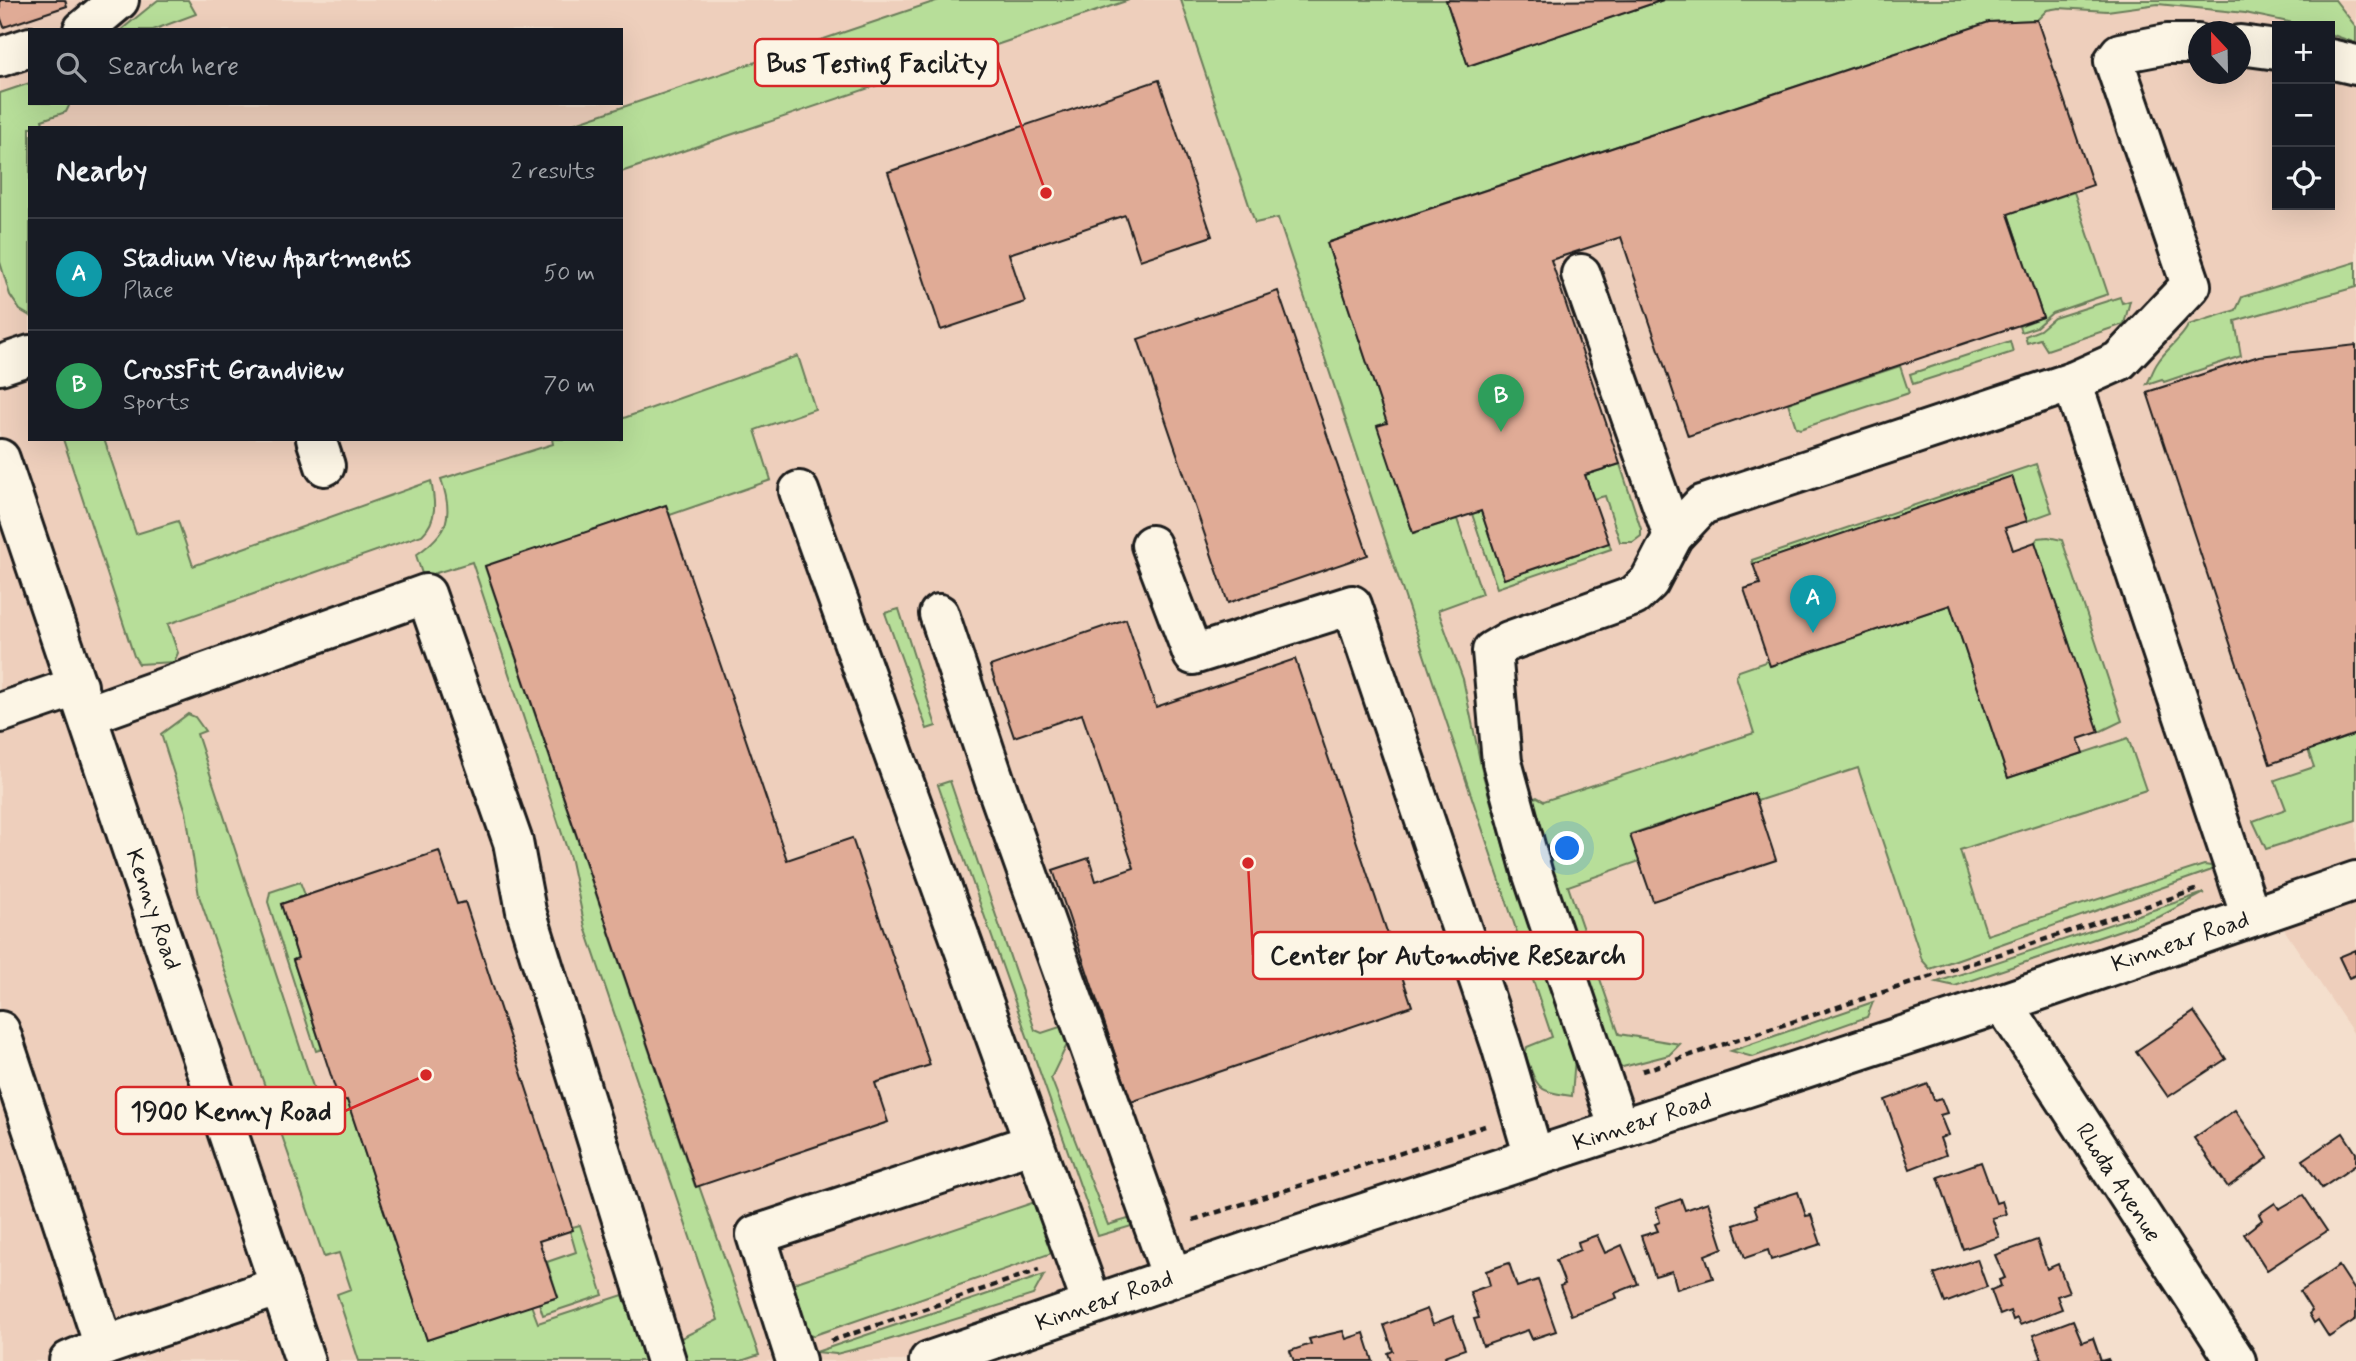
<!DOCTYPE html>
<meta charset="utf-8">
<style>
body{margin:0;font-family:Mynerve,sans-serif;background:#242831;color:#f1f3f6}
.controls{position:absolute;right:21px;top:21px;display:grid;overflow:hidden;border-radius:0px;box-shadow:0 7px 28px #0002}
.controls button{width:63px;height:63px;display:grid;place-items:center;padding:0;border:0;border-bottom:2px solid #363941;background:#171b24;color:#f1f3f6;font:35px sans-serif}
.compass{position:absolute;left:2188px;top:21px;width:63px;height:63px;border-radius:50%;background:#171b24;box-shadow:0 7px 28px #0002;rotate:338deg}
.you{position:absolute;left:1568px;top:849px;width:24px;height:24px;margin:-18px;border:5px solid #fff;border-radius:50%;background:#1a73e8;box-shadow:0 0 0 10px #1a73e833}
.badge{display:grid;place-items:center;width:46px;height:46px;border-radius:50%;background:#8c9099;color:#fff;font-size:23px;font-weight:700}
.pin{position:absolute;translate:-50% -58px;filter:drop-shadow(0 2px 4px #0008)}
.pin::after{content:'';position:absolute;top:37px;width:24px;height:21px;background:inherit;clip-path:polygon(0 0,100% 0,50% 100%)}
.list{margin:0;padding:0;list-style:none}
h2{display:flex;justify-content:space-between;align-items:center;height:91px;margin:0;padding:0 28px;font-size:30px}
h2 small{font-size:23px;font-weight:400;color:#9ea1a6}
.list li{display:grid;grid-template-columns:46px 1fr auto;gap:21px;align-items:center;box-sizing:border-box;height:112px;padding:0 28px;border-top:2px solid #363941}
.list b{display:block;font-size:26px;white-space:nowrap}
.list p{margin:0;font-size:23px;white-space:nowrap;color:#9ea1a6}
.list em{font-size:23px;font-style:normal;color:#9ea1a6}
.icon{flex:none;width:38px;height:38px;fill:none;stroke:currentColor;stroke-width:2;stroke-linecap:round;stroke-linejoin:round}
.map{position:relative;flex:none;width:2356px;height:1361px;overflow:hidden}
.search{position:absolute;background:#171b24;box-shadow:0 7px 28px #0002;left:28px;top:28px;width:595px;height:77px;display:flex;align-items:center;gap:18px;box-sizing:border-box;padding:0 24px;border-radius:0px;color:#9ea1a6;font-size:26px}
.panel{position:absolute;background:#171b24;box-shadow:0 7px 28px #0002;left:28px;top:126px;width:595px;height:315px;border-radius:0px}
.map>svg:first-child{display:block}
.built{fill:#eecfbc;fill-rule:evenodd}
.green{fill:#b7de99;stroke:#6a7d5a;stroke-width:2}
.building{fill:#e0ab96;stroke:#1c1c1c;stroke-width:2}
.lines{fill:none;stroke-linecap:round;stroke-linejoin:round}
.minor-casing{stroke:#1c1c1c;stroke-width:44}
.path{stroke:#1c1c1c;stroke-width:4.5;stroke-dasharray:7 5;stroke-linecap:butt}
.minor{stroke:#fcf5e5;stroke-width:38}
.labels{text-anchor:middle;stroke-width:7;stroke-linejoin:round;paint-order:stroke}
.street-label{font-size:24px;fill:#1c1c1c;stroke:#fcf5e5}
.leader{fill:none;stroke:#d62828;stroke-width:2.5}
.callout-dot{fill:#d62828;stroke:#fcf5e5;stroke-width:2.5}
.callout{fill:#fcf5e5;stroke:#d62828;stroke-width:2.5}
.callout-label{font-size:26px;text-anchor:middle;font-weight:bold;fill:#1c1c1c}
</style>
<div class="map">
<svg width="2356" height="1361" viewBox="0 0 2356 1361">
<rect width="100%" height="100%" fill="#f4dfcd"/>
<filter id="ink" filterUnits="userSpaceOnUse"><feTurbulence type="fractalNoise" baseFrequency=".0143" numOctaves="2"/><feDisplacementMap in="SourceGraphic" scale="14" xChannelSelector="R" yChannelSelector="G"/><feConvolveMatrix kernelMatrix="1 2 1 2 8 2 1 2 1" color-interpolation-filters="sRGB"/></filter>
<g filter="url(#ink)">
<path class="built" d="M0 0H2356V1037L2269 907 902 1361H0ZM2277 26H2330V205H2277ZM30 30H621V103H30ZM2198 32H2240V74H2198ZM30 128H621V439H30Z"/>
<g class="green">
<path d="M158 0H188L196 14 153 30H121Z"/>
<path d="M939 0H1129L621 172V128L567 126Z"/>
<path d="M1181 0H1446L1468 66 1663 0H2335L2356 27V43L2330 34V26H2308L2245 13 2158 4 2107 11 2059 8 2047 10 2037 20 1989 22 1327 243 1387 423 1378 426 1413 533 1457 519 1482 594 1438 610 1463 679 1483 775 1511 872 1575 1057 1572 1096C1549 1092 1539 1094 1531 1070 1528 1061 1524 1055 1527 1047L1552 1037 1278 218 1255 223Z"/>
<path d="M30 83V103H68L69 106 66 112 42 120 44 128H30V316L20 310 10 295 0 262V93Z"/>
<path d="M2074 192 2108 294 2052 313 2036 327 2021 332 2019 326 2043 317 2008 214Z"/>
<path d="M2356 262V287L2235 321 2241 356 2164 382 2162 379 2147 384C2151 377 2153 369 2158 362 2165 350 2185 336 2188 325L2236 310 2242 297Z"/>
<path d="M2120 297 2122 303 2130 301 2124 324 2047 350 2040 339 2027 343 2025 336 2040 330 2054 318Z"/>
<path d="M2010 341 2013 352 1913 384 1910 374Z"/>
<path d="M798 356 815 409 755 430 771 480 670 515 666 505 485 567 695 1186H699L759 1355 741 1361H685L679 1343 681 1338 718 1320 585 927 571 861 472 562 423 577 416 555C449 532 454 516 441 479L553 444 552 439H621V419Z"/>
<path d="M1900 366 1909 393 1800 429 1796 427 1788 403Z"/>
<path d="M63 439H104L136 534 178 521 193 566 431 481C435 501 438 520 422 535L168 624 178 653 174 662 139 664 134 656Z"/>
<path d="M1620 464 1641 529V536L1633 542H1620L1605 496 1593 499 1585 475Z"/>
<path d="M2036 464 2052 512 2027 521 2011 477 1753 564 1752 560Z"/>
<path d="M1481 511 1504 579 1609 543 1611 549 1497 588 1472 514Z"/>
<path d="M2048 537 2062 540 2122 721 2099 732 2035 542 2038 538Z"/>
<path d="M1950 605 2008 778 2128 738 2146 790 1960 850 1987 935 2204 865 2211 866 2212 870 1930 969 1922 960 1858 768 1757 801 1754 793 1631 834 1640 861 1568 886 1619 1034 1680 1044 1669 1055 1615 1069 1528 805 1531 799 1537 797 1544 801 1754 733 1736 676 1739 671 1768 661 1771 666Z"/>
<path d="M899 609 936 726 927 729 885 613Z"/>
<path d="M188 714 195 717 205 731 197 734 320 1108 347 1100 427 1340 531 1305 538 1323 623 1295 646 1361H359L337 1294 351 1289 339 1253 324 1257 199 896 186 812 161 734Z"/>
<path d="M2356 734V820L2266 849 2253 821 2286 809 2275 780 2314 767 2308 750Z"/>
<path d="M950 781 1035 1030 1042 1033 1075 1022 1076 1026 1051 1078 1108 1225 1128 1219 1132 1220 1135 1225 1098 1236 938 785Z"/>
<path d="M300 882 305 895 281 904 298 958 293 960 322 1049 316 1051 268 902 270 892Z"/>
<path d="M2204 893 2159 917 1955 986 1937 982Z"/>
<path d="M1873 1002 1867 1017 1753 1057 1731 1051Z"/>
<path d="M1035 1202 1052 1253 809 1337 791 1284Z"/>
<path d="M580 1225 603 1295 543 1315 539 1303 558 1297 547 1262 576 1252 570 1231 572 1227Z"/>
<path d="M1044 1275 1033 1295 872 1345 836 1354 816 1352Z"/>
</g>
<g class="building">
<path d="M0 0H65L67 6 4 27 0 16Z"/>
<path d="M1446 0 1503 1 1663 0 1468 66Z"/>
<path d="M2037 20 2093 185 2008 214 2043 317 1688 436 1621 237 1551 260 1620 464 1585 475 1609 543 1504 579 1481 511 1413 533 1377 426 1387 423 1327 243 1989 22Z"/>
<path d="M1159 80 1212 236 1140 260 1125 215 1009 254 1025 302 941 330 888 172Z"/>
<path d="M1278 291 1368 555 1228 603 1138 339Z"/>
<path d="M2356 345V734L2270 764 2147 392 2259 356Z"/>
<path d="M2012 476 2027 521 2005 528 2010 541 2013 550 2035 542 2099 732 2078 739 2083 753 2008 778 1950 605 1770 666 1744 589 1760 584 1753 564Z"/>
<path d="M666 505 787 860 852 838 930 1065 875 1083 888 1122 696 1187 485 566Z"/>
<path d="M1126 619 1156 707 1295 659 1412 1006 1131 1102 1053 870 1089 858 1096 881 1134 868 1082 714 1014 737 990 666Z"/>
<path d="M1754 793 1776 860 1653 901 1630 835Z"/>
<path d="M439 851 457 904 465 902 573 1230 539 1241 558 1297 427 1340 347 1100 340 1103 293 960 298 958 281 904Z"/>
<path d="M2356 950V975L2349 978 2339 957Z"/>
<path d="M2194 1012 2226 1059 2168 1097 2136 1051Z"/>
<path d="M1928 1084 1934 1100 1941 1098 1947 1113 1940 1115 1948 1135 1940 1138 1946 1155 1910 1169 1885 1100Z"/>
<path d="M2235 1110 2268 1158 2228 1187 2194 1138Z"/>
<path d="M2343 1133 2356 1153V1165L2322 1188 2303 1160Z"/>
<path d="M1981 1162 1996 1203 2002 1201 2006 1214 1992 1218 1999 1237 1963 1249 1938 1177Z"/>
<path d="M1798 1192 1806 1216 1811 1215 1821 1244 1771 1260 1768 1250 1745 1258 1734 1225 1758 1217 1754 1206Z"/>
<path d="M2303 1195 2327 1231 2267 1270 2244 1234 2262 1220 2259 1214 2275 1203 2279 1209Z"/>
<path d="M1681 1199 1685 1210 1708 1202 1723 1248 1705 1255 1713 1278 1677 1289 1672 1271 1655 1276 1641 1236 1658 1231 1655 1224 1660 1222 1656 1208Z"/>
<path d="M1597 1235 1605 1253 1622 1245 1638 1284 1615 1293 1617 1298 1571 1315 1560 1286 1565 1284 1556 1260 1580 1250 1578 1242Z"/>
<path d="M2037 1240 2047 1269 2058 1264 2069 1292 2057 1296 2062 1309 2020 1325 2017 1318 2013 1320 2010 1311 2000 1315 1991 1290 2001 1286 1999 1280 2005 1278 1995 1255Z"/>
<path d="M1977 1259 1987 1287 1945 1303 1934 1274Z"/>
<path d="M1509 1263 1517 1287 1538 1280 1556 1331 1532 1339 1528 1330 1483 1346 1474 1319 1479 1318 1470 1292 1490 1285 1486 1271Z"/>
<path d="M2339 1266 2356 1292V1319L2329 1337 2318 1320 2314 1323 2309 1314 2312 1311 2300 1292Z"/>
<path d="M1427 1309 1433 1324 1453 1316 1465 1349 1445 1356 1447 1361H1391L1388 1353 1393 1351 1384 1325Z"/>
<path d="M2073 1320 2082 1342 2093 1338 2101 1361 2108 1359 2109 1361H2034L2042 1359 2033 1335Z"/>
<path d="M1343 1331 1346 1339 1364 1333 1373 1361H1294L1290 1351 1311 1344 1309 1339Z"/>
</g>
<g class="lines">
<g class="minor-casing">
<g id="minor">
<path d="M83 30 119 0"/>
<path d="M2240 45 2277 50"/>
<path d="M0 57 30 47"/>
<path d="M2330 59 2356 65"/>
<path d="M1581 274 1673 536"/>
<path d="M0 365 30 355"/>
<path d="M2072 382 2119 361 2191 285 2114 61 2120 53 2167 44H2198"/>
<path d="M316 439 325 466"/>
<path d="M0 459 305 1361"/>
<path d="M799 491 1092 1304"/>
<path d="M1151 545 1193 655 1352 605 1501 1045 1534 1157"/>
<path d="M939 614 996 785 1172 1277"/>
<path d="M0 713 78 686"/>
<path d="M88 715 426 594 513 842 526 911 666 1361"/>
<path d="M2003 1003 2236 1361"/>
<path d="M0 1031 104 1346"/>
<path d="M1619 1129 1533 875 1502 762 1492 651 1509 641 1634 596 1649 582 1673 536 1702 505 2072 382 2251 917"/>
<path d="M69 1361 104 1346 280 1286"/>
<path d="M796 1361 756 1235 1034 1143"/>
<path d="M929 1361 1270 1244 2003 1003 2356 881"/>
</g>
</g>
<g class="path">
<path d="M1642 1071 2199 889"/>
<path d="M1193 1220 1485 1126"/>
<path d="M831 1341 1039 1270"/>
</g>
<use href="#minor" class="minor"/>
</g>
</g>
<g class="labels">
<g class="street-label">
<text transform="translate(154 909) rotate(71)" y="8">Kenny Road</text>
<text transform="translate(2180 941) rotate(-19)" y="8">Kinnear Road</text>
<text transform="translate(1642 1121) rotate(-18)" y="8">Kinnear Road</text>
<text transform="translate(2119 1182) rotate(57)" y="8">Rhoda Avenue</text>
<text transform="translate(1104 1300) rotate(-19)" y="8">Kinnear Road</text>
</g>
</g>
<path class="leader" d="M1046 193L998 62M1248 863L1253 955M426 1075L345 1111"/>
<g class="callout-dot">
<circle cx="1046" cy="193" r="7"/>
<circle cx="1248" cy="863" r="7"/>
<circle cx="426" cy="1075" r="7"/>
</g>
<g class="callout">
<rect x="755" y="39" width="243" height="47" rx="7"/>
<rect x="1253" y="932" width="390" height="47" rx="7"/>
<rect x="116" y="1087" width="229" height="47" rx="7"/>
</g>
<g class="callout-label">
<text x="877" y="72">Bus Testing Facility</text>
<text x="1448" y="964">Center for Automotive Research</text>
<text x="231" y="1120">1900 Kenny Road</text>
</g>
</svg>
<div class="controls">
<button>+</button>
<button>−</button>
<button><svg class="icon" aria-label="locate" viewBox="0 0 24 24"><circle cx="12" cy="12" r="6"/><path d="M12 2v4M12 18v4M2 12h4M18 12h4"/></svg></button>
</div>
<svg class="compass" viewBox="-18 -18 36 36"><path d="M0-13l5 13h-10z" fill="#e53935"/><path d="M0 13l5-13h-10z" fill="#9ea1a6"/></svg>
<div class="you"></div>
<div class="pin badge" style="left:1813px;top:633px;background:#0f9aa8">A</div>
<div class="pin badge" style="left:1501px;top:432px;background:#2e9e5b">B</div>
<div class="search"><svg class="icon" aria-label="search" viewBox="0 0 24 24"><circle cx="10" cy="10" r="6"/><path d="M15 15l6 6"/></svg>Search here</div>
<section class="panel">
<h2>Nearby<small>2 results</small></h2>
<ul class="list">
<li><span class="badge" style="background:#0f9aa8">A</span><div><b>Stadium View Apartments</b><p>Place</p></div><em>50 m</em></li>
<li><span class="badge" style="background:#2e9e5b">B</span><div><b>CrossFit Grandview</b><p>Sports</p></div><em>70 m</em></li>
</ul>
</section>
</div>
